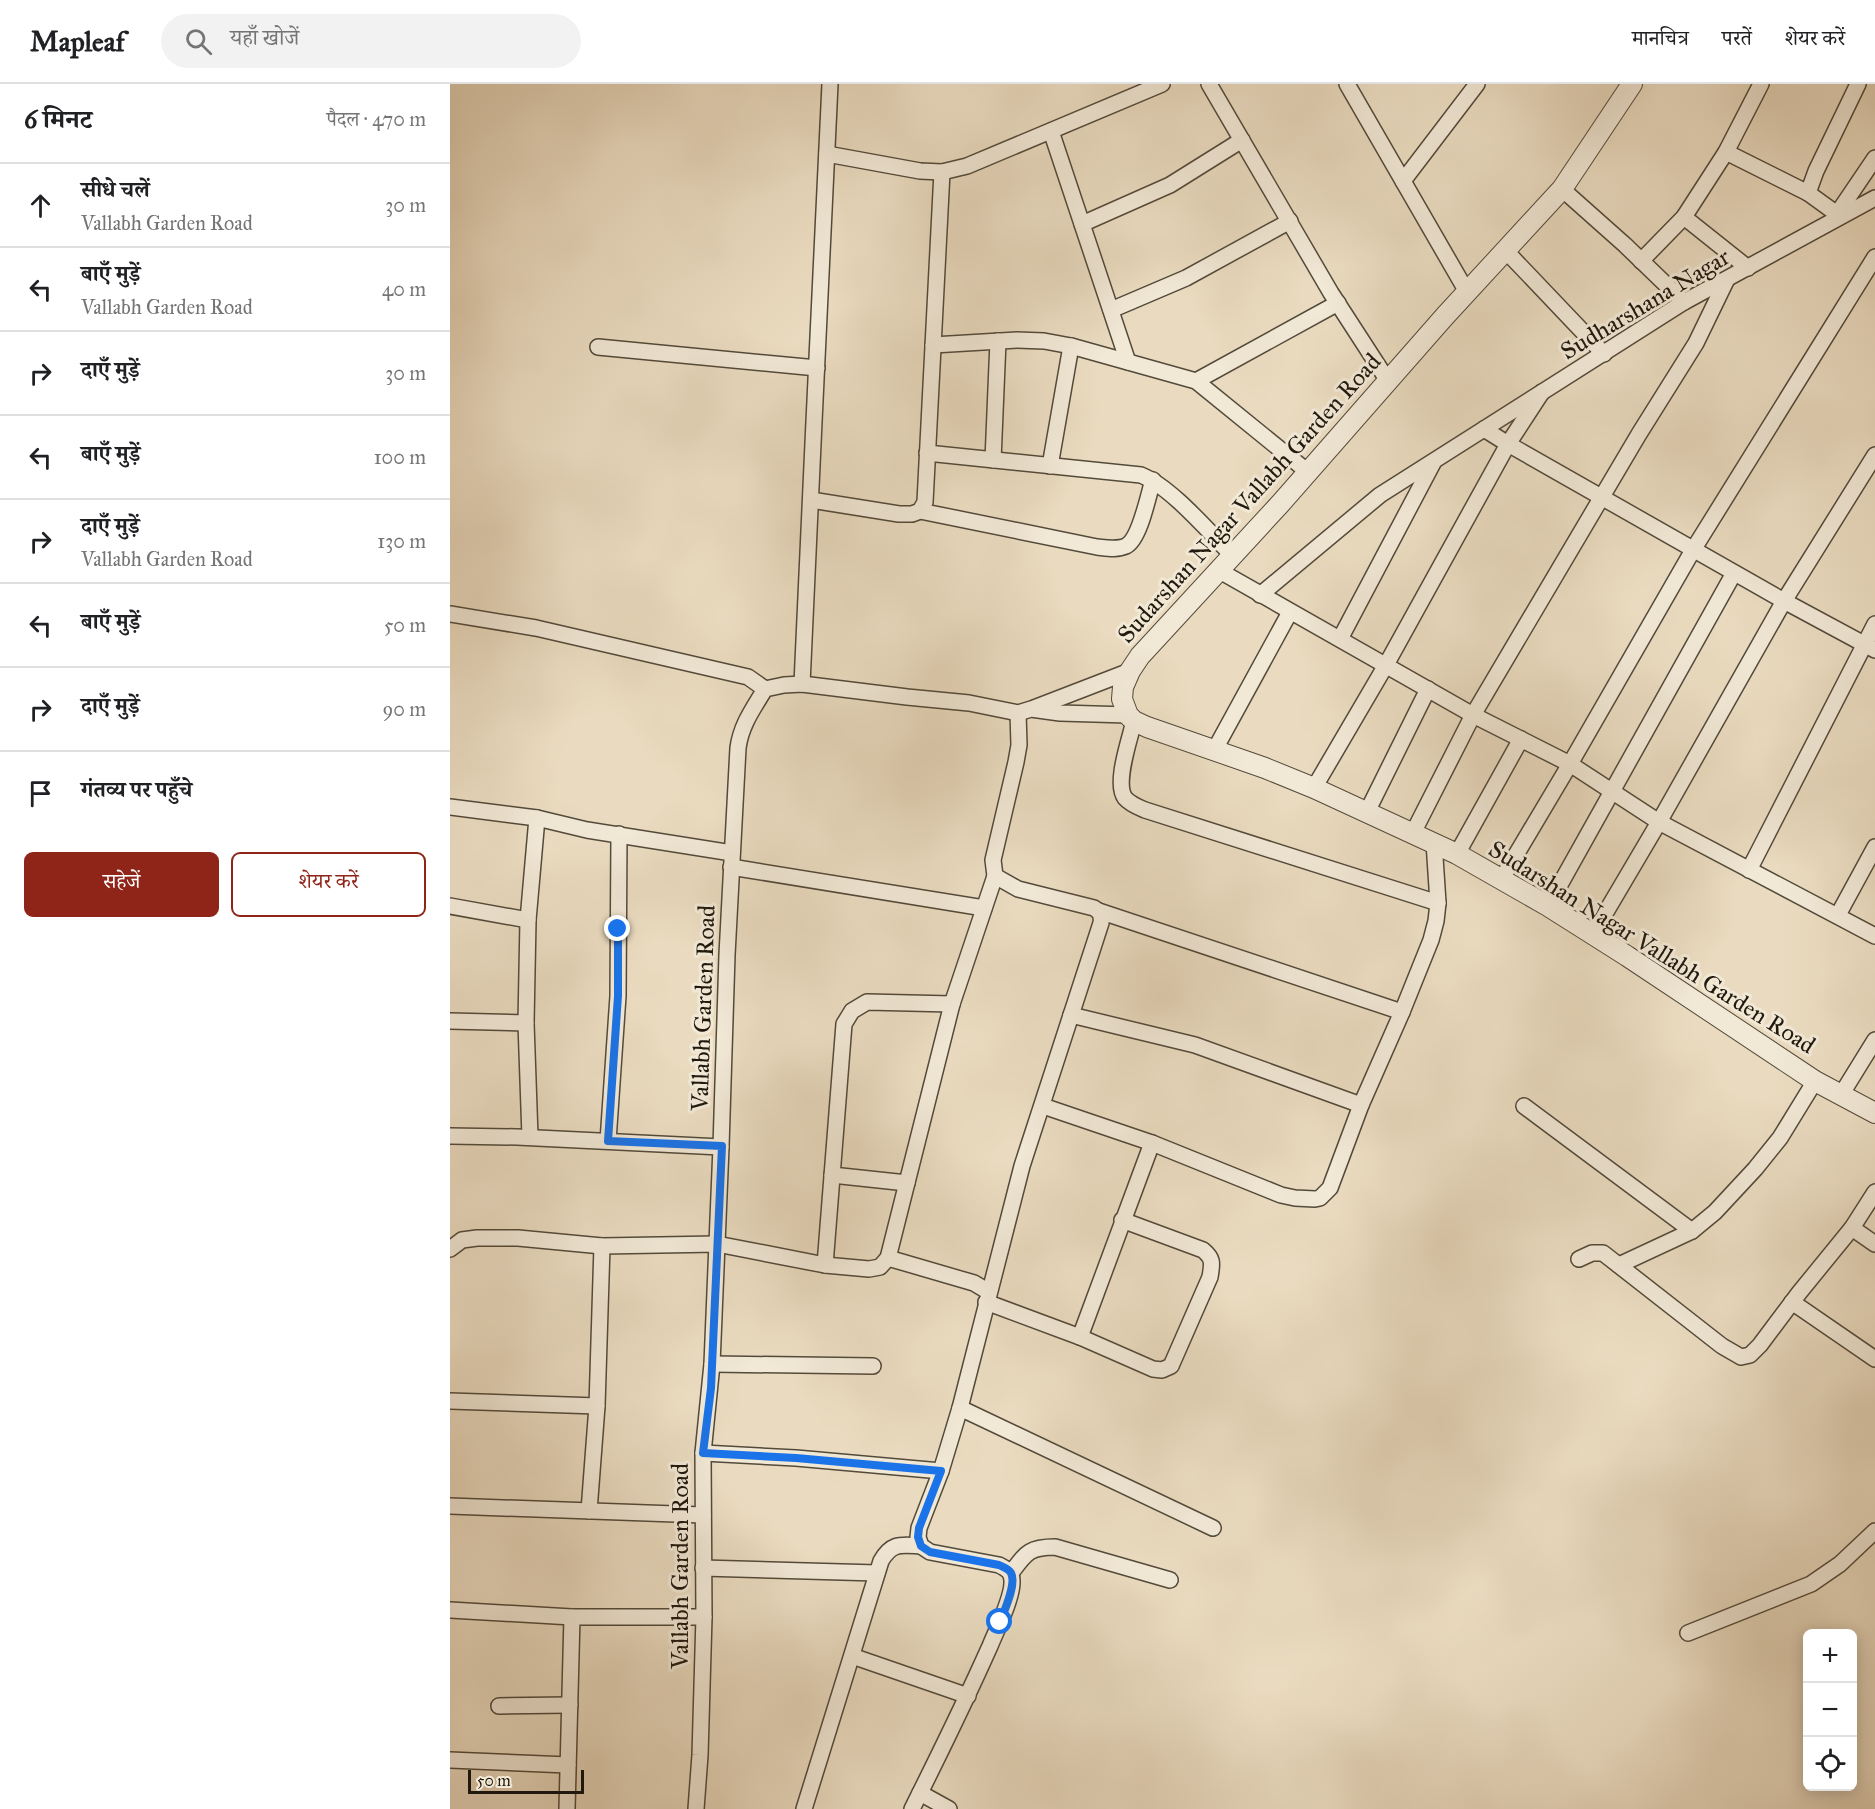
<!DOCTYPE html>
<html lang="hi">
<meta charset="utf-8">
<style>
body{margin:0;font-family:"IM FELL Great Primer","Noto Serif Devanagari",serif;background:#f2f2f2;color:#202124}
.controls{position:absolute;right:18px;bottom:18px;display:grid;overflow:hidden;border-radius:9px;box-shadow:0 3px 15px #0003}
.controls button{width:54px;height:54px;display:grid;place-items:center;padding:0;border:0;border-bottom:2px solid #e0e0e0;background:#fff;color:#202124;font:30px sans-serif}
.scale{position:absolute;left:18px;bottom:15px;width:116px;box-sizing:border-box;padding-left:6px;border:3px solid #21190e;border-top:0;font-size:16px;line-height:21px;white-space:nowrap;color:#21190e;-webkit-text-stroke:4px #f1e8d6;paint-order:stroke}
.stop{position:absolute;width:18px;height:18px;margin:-14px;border:4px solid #1a73e8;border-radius:50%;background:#fff}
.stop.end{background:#1a73e8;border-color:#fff;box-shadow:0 2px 6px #0008}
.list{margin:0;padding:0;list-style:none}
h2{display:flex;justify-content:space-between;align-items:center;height:78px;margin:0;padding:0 24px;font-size:26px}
h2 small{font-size:20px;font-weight:400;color:#757577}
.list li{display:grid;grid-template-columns:39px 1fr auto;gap:18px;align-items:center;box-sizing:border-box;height:84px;padding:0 24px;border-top:2px solid #e0e0e0}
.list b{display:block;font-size:22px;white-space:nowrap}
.list p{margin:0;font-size:20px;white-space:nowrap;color:#757577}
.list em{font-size:20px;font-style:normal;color:#757577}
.actions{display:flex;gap:12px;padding:18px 24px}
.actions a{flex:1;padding:14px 0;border:2px solid #8f2418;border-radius:9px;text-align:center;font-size:21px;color:#8f2418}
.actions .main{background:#8f2418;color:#fff}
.icon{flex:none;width:33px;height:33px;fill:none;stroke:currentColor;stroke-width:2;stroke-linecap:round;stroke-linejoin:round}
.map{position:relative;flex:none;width:1425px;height:1725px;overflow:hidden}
header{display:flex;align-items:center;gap:36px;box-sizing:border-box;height:84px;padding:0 30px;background:#fff;border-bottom:2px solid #e0e0e0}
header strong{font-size:28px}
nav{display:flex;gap:33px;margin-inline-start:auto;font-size:21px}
.search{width:420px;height:54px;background:#f2f2f2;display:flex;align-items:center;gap:15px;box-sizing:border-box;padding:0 21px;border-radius:33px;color:#757577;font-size:22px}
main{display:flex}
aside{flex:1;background:#fff}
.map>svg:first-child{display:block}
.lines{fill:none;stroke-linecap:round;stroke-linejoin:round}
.minor-casing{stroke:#534a3a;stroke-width:18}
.tertiary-casing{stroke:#534a3a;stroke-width:22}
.minor{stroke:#f1e8d6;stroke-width:15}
.tertiary{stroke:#f1e8d6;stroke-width:20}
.route{stroke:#1a73e8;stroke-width:8}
.labels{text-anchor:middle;stroke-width:6;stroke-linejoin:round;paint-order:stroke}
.street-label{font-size:24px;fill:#21190e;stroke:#f1e8d6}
</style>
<header>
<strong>Mapleaf</strong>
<div class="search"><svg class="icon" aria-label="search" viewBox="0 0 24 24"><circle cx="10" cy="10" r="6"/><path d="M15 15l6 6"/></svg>यहाँ खोजें</div>
<nav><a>मानचित्र</a><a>परतें</a><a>शेयर करें</a></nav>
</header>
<main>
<aside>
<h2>6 मिनट<small>पैदल · 470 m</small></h2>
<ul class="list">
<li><svg class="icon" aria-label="ahead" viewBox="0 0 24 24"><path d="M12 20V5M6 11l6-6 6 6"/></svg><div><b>सीधे चलें</b><p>Vallabh Garden Road</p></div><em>30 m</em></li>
<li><svg class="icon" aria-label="left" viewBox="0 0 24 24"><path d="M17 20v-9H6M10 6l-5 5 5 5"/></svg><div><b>बाएँ मुड़ें</b><p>Vallabh Garden Road</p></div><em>40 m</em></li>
<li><svg class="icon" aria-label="right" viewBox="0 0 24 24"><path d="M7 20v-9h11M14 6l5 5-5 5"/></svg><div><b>दाएँ मुड़ें</b></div><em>30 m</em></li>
<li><svg class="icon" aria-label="left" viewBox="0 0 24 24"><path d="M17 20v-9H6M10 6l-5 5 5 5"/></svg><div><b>बाएँ मुड़ें</b></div><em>100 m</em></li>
<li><svg class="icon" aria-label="right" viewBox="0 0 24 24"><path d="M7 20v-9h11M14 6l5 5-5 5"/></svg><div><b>दाएँ मुड़ें</b><p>Vallabh Garden Road</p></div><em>130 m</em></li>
<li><svg class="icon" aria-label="left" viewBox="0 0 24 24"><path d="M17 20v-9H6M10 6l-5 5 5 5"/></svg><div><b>बाएँ मुड़ें</b></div><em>50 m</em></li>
<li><svg class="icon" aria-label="right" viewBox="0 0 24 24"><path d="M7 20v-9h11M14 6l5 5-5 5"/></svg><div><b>दाएँ मुड़ें</b></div><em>90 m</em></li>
<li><svg class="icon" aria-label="arrive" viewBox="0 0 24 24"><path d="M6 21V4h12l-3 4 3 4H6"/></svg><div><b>गंतव्य पर पहुँचे</b></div></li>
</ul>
<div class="actions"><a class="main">सहेजें</a><a>शेयर करें</a></div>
</aside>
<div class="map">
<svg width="1425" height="1725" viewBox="0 0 1425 1725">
<rect width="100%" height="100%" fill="#eadbc0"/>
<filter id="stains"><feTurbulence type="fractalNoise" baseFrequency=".00333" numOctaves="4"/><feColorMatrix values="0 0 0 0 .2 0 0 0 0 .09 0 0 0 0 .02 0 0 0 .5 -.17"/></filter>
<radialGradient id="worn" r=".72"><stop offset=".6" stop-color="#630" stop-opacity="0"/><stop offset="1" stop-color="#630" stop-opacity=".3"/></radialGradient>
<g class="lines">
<g class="minor-casing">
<g id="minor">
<path d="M759 0 881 209 938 297"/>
<path d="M897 0 1017 208"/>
<path d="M601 47 678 278"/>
<path d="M1276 68 1358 109 1387 130"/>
<path d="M377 70 470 87 492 88 517 82 712 0"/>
<path d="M953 97 1027 0"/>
<path d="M1112 105 1175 161 1234 218"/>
<path d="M1358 109 1366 87 1408 0"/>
<path d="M1234 133 1298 184"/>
<path d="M1383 136 1425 74"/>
<path d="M632 140 720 101 792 56"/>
<path d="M1055 166 1154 270"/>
<path d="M1191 177 1234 133 1276 68 1311 0"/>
<path d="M661 226 736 194 840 137"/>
<path d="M483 261 567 256 594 257 621 262 746 297 858 388"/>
<path d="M148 263 367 284"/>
<path d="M746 297 888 219"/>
<path d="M1034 345 1234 218 1425 114"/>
<path d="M477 369 691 391C721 403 758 447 782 471"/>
<path d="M543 376 548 257"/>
<path d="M600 382 621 262"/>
<path d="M361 416 449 430H462L470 427 475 418 492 88"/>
<path d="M470 427 647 463C657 464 667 466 676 462 690 455 698 412 703 396"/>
<path d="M768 486 1023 631 1120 680 1209 738 1425 852"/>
<path d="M810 511 930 411 1034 345 1058 360 1334 517 1425 566"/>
<path d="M0 530 86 544 298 593 315 605"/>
<path d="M890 555 983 379"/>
<path d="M352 600C362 400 369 200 380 0"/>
<path d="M584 624 680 587"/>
<path d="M684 637C680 655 664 699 675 714 680 720 688 723 695 726L988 819"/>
<path d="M764 667 840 528"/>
<path d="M864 704 936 581 1058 360 1092 308"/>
<path d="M0 723 87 734 137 746 282 769"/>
<path d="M917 728 978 605"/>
<path d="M963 749 1023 631 1189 350 1246 259 1277 195"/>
<path d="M1007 770 1071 655"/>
<path d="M281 783 534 824"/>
<path d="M1299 786 1425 540"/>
<path d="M1051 796 1120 680 1243 466 1425 173"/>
<path d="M0 822 78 836"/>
<path d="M1098 822 1284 489"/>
<path d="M649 827 952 928"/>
<path d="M1388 831 1425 763"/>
<path d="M1143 850 1209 738 1334 517 1425 371"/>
<path d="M621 931 745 961 911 1021"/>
<path d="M0 937 76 939"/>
<path d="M1391 1011 1425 956"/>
<path d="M593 1022 702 1059 831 1111 845 1114 865 1115 870 1114 880 1104 911 1021 952 928 981 856 986 837 988 819 984 758"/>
<path d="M1074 1022 1242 1147"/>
<path d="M0 1052 67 1053 271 1063"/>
<path d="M80 1053 76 939 78 836 87 734"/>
<path d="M158 1057 168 912 169 750"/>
<path d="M382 1091 457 1099"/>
<path d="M1402 1144 1425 1160"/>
<path d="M0 1165 12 1156 27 1154H68L152 1162 267 1160 375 1181 419 1185 430 1183 438 1174 502 920"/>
<path d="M438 1174 524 1199 539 1208"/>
<path d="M1129 1175 1142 1169H1153L1272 1262 1291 1273 1300 1271 1310 1261 1349 1209 1402 1144 1425 1108"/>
<path d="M375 1181 394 940 402 927 417 918 502 920 545 792"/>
<path d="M1169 1181 1242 1147 1265 1128 1305 1085 1330 1054 1365 997"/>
<path d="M536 1218 630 1253 703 1285 712 1286 721 1282 760 1193C762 1180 764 1175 753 1166L672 1136"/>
<path d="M1342 1218 1425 1275"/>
<path d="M630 1253 702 1059"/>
<path d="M262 1280 423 1282"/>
<path d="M0 1317 147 1322"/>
<path d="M510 1324 763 1444"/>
<path d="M253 1369 346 1374 491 1387"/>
<path d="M0 1422 253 1431"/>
<path d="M139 1427 147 1322 152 1162"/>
<path d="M253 1484 427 1489"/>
<path d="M561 1489C576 1469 579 1463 605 1463L720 1496"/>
<path d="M0 1526 122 1533H254"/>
<path d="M1238 1549 1361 1500 1390 1480 1425 1447"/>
<path d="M402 1572 518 1612"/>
<path d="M49 1622 120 1621"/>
<path d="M0 1676 118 1681"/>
<path d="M470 1709 499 1725"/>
<path d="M117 1725 122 1533"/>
<path d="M246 1725 250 1671 254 1533 253 1369 262 1280 271 1063 277 871 288 664C291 641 303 625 315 605L334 601 352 600 457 613 519 619 568 629 581 625 610 629 678 631"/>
<path d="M354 1725 431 1477C442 1458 451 1461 471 1462"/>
<path d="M462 1725C489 1671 515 1618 540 1562 546 1547 563 1513 562 1497 562 1488 557 1485 549 1481L480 1468 471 1462 468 1453 469 1444 491 1387 510 1324 572 1082 651 839C652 831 650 828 644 824L568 805 545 792 543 776 566 678 569 661 568 629"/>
</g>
</g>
<g class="tertiary-casing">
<path id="tertiary" d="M1182 0 1112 105 995 232 830 420 690 572 680 587 673 603 672 615 678 631 684 637 697 643 815 684 864 704 1007 770 1098 822 1177 872 1365 997 1425 1029"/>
</g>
<use href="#minor" class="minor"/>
<use href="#tertiary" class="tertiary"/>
</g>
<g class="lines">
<path class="route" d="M168 845V912L158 1057 272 1062 261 1304 253 1369 346 1374 491 1387 469 1444 468 1453 471 1462 480 1468 549 1481C553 1483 559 1485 561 1489 567 1500 554 1527 550 1538"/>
</g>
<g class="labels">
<g class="street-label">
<text transform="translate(1195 220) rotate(-31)" y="8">Sudharshana Nagar</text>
<text transform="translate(799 414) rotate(-48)" y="8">Sudarshan Nagar Vallabh Garden Road</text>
<text transform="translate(1202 863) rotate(32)" y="8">Sudarshan Nagar Vallabh Garden Road</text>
<text transform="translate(253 924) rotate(-88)" y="8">Vallabh Garden Road</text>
<text transform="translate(230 1482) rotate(-90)" y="8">Vallabh Garden Road</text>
</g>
</g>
<rect width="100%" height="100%" filter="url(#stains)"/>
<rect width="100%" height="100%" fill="url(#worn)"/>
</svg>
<div class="controls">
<button>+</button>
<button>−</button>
<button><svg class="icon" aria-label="locate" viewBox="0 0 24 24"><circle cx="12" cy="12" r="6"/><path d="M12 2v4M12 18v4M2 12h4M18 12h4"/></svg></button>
</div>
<div class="scale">50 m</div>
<div class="stop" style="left:550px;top:1538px"></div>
<div class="stop end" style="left:168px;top:845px"></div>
</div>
</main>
